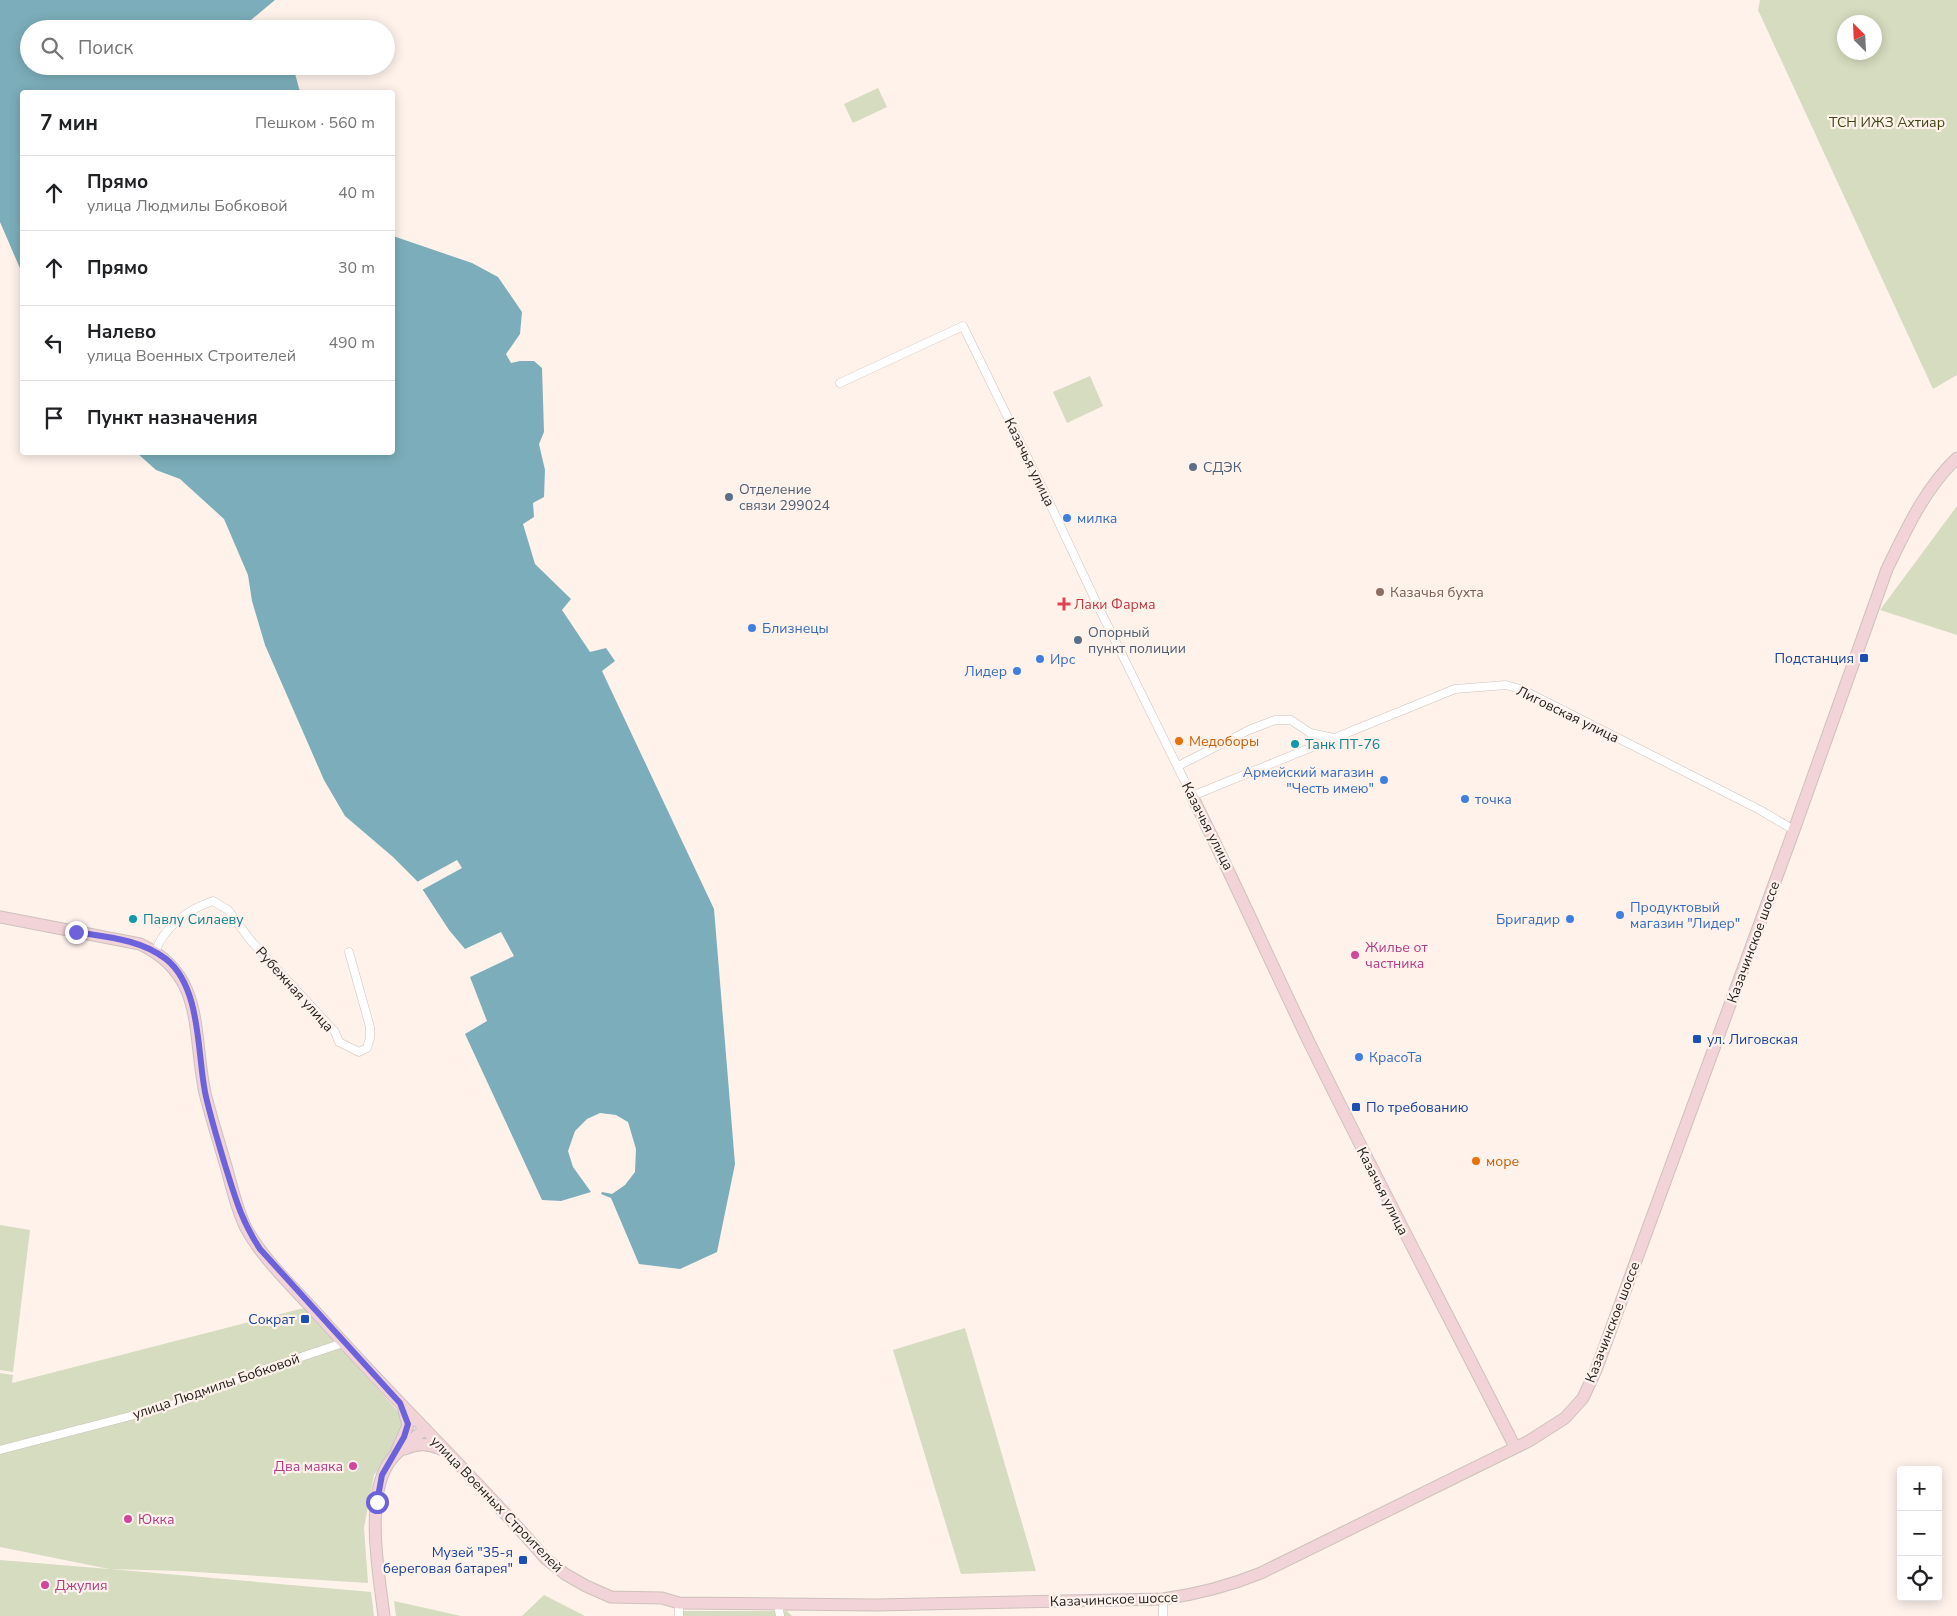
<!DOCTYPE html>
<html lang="ru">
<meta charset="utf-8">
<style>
body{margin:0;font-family:"Nunito Sans",sans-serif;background:#f2f2f2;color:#202124}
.controls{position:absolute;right:15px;bottom:15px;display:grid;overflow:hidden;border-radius:5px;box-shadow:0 2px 12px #0003}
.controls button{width:45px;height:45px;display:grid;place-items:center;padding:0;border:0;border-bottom:1px solid #e0e0e0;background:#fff;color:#202124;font:25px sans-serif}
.compass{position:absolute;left:1837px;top:15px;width:45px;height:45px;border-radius:50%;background:#fff;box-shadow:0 2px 12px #0003;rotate:336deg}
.stop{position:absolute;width:15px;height:15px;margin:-11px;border:4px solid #6c62dc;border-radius:50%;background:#fff}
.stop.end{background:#6c62dc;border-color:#fff;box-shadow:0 1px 5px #0008}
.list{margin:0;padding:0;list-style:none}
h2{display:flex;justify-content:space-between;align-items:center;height:65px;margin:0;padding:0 20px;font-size:21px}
h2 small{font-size:16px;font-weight:400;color:#757577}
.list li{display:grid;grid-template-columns:32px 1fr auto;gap:15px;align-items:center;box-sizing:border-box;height:75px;padding:0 20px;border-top:1px solid #e0e0e0}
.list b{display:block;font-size:19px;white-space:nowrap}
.list p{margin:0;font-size:16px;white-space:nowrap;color:#757577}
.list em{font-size:16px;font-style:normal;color:#757577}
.icon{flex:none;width:28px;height:28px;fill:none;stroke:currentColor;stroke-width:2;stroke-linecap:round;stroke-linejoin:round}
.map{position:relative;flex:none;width:1957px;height:1616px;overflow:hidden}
.search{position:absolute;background:#fff;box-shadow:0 2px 12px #0003;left:20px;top:20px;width:375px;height:55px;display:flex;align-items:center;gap:12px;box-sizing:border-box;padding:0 18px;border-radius:28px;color:#757577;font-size:19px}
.panel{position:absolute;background:#fff;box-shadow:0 2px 12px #0003;left:20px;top:90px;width:375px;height:365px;border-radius:5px}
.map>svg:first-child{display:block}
.green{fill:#d6dcbf;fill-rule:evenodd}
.water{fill:#7baeba}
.pier{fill:#fef2eb}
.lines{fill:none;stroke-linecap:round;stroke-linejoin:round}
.street-casing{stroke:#cdc2bb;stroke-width:9}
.secondary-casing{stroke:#cdc2bb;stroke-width:13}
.street{stroke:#fff;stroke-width:8}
.secondary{stroke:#f2d3d7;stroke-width:11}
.route{stroke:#6c62dc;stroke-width:6}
.service-dot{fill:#5c6f8a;stroke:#fef2eb;stroke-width:2}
.shop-dot{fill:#3f7fe0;stroke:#fef2eb;stroke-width:2}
.education-dot{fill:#8d6e63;stroke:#fef2eb;stroke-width:2}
.health-dot{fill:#e0444e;stroke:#fef2eb;stroke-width:2}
.transit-dot{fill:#1a4fb4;stroke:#fef2eb;stroke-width:2}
.food-dot{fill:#e8710a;stroke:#fef2eb;stroke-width:2}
.culture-dot{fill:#0f9aa8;stroke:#fef2eb;stroke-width:2}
.hotel-dot{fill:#d1479c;stroke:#fef2eb;stroke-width:2}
.labels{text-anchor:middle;stroke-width:4.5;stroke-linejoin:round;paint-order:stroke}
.park-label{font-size:14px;fill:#3d4313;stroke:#fef2eb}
.street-label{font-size:14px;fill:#221e1b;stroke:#fef2eb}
.service-label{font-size:14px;fill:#4e5e75;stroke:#fef2eb;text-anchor:start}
.shop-label{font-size:14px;fill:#366cbe;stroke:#fef2eb;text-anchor:start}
.education-label{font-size:14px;fill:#785e54;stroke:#fef2eb;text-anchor:start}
.health-label{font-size:14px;fill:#be3a42;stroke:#fef2eb;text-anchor:start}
.transit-label{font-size:14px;fill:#164399;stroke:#fef2eb;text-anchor:end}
.food-label{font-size:14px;fill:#c56008;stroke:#fef2eb;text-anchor:start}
.culture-label{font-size:14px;fill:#0d838f;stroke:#fef2eb;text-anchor:start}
.hotel-label{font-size:14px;fill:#b23c85;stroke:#fef2eb;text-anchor:start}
</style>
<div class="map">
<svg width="1957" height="1616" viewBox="0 0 1957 1616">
<rect width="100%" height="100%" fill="#fef2eb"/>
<g class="green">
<path d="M1760 0H1957V375L1933 389 1758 10ZM1844 22H1874V52H1844Z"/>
<path d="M878 88 887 107 853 123 844 104Z"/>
<path d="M1090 376 1103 406 1067 423 1053 392Z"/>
<path d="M1957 506V635L1880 610Z"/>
<path d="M0 1225 30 1230 13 1372 0 1370Z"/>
<path d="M304 1308 416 1431 397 1445 374 1475 364 1528 368 1583 180 1571 110 1569 371 1592 374 1616H0V1560L109 1569 0 1547V1373L13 1375 12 1383Z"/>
<path d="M965 1328 1036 1571 961 1574 893 1350Z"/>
<path d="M544 1595 585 1616H522Z"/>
<path d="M394 1601 461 1616H396Z"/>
<path d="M675 1611H787L792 1616H676Z"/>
</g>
<g class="water">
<path d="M0 0H275L240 29H29V66H293L300 92H22V273L0 222Z"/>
<path d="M393 236 472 263 498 277 522 312 520 334 506 354 511 363 520 361H534L542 368 544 432 539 444 545 470 544 497 533 503 534 517 523 524 535 564 571 599 562 610 590 652 606 648 615 661 602 671 714 909 735 1164 717 1252 680 1269 639 1264 611 1198 601 1194 602 1192 612 1194 625 1185 635 1172 636 1149 628 1122 616 1115 600 1113 587 1119 575 1131 568 1151 573 1167 591 1192 561 1201 542 1200 465 1034 487 1021 470 977 514 956 501 932 465 949 449 930 417 881 393 857 345 816 324 780 265 645 252 601 248 575 224 519 180 479 156 470 137 453 392 452Z"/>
</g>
<path class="pier" d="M457 860 462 868 422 890 417 882Z"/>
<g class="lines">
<g class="street-casing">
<g id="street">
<path d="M840 383 963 326 1043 489 1099 608 1192 796 1455 689 1506 685 1523 690 1760 810 1794 830"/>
<path d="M1178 766 1249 730 1275 720H1291L1310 733 1334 738"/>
<path d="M155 952C164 927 188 909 213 901L228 910 251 941 335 1032 339 1042 359 1052 367 1048 370 1038V1027L349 952"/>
<path d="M0 1450 169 1406 259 1371 343 1343"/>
<path d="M778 1604 780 1616"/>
<path d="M679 1616V1603"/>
<path d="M1163 1616V1599"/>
</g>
</g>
<g class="secondary-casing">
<g id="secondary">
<path d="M1192 796C1233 878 1270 961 1309 1042 1376 1178 1446 1312 1515 1447"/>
<path d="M0 917 140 944C206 975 192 1033 205 1093 211 1117 219 1142 226 1166 232 1187 236 1208 246 1228 263 1260 298 1292 322 1319 395 1401 474 1476 546 1559L565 1574 586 1586 611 1597 662 1598 679 1603 876 1605 1163 1599C1198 1594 1229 1586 1261 1573L1529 1441 1565 1418 1583 1398 1596 1370 1794 830 1887 569C1906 530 1925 488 1957 458"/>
<path d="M405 1449C417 1443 428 1443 440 1449"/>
<path d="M397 1450 408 1425 404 1411"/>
<path d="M384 1616C379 1575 365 1500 388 1464 397 1450 412 1440 424 1430"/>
</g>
</g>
<use href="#street" class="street"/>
<use href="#secondary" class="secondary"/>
</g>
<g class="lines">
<path class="route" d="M76 932C106 937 140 939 166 959 201 987 197 1051 205 1092 210 1116 218 1141 225 1165 235 1197 241 1220 260 1249L400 1403 408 1424 404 1437 382 1475 377 1502"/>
</g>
<g class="service-dot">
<circle cx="1193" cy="467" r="5"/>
<circle cx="729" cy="497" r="5"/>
<circle cx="1078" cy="640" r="5"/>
</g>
<g class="shop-dot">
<circle cx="1067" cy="518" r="5"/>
<circle cx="752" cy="628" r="5"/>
<circle cx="1040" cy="659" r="5"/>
<circle cx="1017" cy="671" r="5"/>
<circle cx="1384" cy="780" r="5"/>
<circle cx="1465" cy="799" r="5"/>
<circle cx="1620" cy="915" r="5"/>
<circle cx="1570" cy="919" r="5"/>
<circle cx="1359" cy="1057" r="5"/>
</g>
<circle class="education-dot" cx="1380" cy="592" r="5"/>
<path class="health-dot" d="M1061.5 596.5h5v5h5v5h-5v5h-5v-5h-5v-5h5z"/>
<g class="transit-dot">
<rect x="1859" y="653" width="10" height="10" rx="2.5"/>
<rect x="1692" y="1034" width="10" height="10" rx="2.5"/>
<rect x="1351" y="1102" width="10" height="10" rx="2.5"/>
<rect x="300" y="1314" width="10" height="10" rx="2.5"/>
<rect x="518" y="1555" width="10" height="10" rx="2.5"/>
</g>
<g class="food-dot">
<circle cx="1179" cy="741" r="5"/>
<circle cx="1476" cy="1161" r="5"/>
</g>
<g class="culture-dot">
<circle cx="1295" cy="744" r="5"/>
<circle cx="133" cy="919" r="5"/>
</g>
<g class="hotel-dot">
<circle cx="1355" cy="955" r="5"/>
<circle cx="353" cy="1466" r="5"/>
<circle cx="128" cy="1519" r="5"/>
<circle cx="45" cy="1585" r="5"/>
</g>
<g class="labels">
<g class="park-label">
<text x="1887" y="127">ТСН ИЖЗ Ахтиар</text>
</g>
<g class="street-label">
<text transform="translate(1030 462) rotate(64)" y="5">Казачья улица</text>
<text transform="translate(1568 714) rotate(26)" y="5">Лиговская улица</text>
<text transform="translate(1208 826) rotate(63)" y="5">Казачья улица</text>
<text transform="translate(1753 942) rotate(-70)" y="5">Казачинское шоссе</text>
<text transform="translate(295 989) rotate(48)" y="5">Рубежная улица</text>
<text transform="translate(1383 1191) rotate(63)" y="5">Казачья улица</text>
<text transform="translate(1612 1322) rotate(-69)" y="5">Казачинское шоссе</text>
<text transform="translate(216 1386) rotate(-19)" y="5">улица Людмилы Бобковой</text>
<text transform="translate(497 1504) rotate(46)" y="5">улица Военных Строителей</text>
<text transform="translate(1114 1599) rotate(-2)" y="5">Казачинское шоссе</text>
</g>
<g class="service-label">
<text x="1203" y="472">СДЭК</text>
<text x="739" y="494">Отделение<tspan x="739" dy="16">связи 299024</tspan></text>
<text x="1088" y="637">Опорный<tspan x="1088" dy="16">пункт полиции</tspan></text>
</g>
<g class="shop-label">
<text x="1077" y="523">милка</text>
<text x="762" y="633">Близнецы</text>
<text x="1050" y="664">Ирс</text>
<text x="1007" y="676" text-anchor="end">Лидер</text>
<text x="1374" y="777" text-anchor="end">Армейский магазин<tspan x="1374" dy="16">"Честь имею"</tspan></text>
<text x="1475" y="804">точка</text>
<text x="1630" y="912">Продуктовый<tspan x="1630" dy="16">магазин "Лидер"</tspan></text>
<text x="1560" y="924" text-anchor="end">Бригадир</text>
<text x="1369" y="1062">КрасоТа</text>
</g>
<g class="education-label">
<text x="1390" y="597">Казачья бухта</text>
</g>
<g class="health-label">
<text x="1074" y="609">Лаки Фарма</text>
</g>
<g class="transit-label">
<text x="1854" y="663">Подстанция</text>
<text x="1707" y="1044" text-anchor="start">ул. Лиговская</text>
<text x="1366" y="1112" text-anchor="start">По требованию</text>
<text x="295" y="1324">Сократ</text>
<text x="513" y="1557">Музей "35-я<tspan x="513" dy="16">береговая батарея"</tspan></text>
</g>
<g class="food-label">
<text x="1189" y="746">Медоборы</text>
<text x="1486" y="1166">море</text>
</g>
<g class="culture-label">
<text x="1305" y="749">Танк ПТ-76</text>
<text x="143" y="924">Павлу Силаеву</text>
</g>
<g class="hotel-label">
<text x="1365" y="952">Жилье от<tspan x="1365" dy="16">частника</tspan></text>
<text x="343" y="1471" text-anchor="end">Два маяка</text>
<text x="138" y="1524">Юкка</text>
<text x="55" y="1590">Джулия</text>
</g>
</g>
</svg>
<div class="controls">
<button>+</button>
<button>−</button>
<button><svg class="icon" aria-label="locate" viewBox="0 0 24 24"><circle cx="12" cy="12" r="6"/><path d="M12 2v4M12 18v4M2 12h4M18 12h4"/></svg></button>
</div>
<svg class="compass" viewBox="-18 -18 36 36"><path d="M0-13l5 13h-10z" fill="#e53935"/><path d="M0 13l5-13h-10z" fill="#757577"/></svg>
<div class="stop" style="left:377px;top:1502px"></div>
<div class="stop end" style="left:76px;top:932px"></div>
<div class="search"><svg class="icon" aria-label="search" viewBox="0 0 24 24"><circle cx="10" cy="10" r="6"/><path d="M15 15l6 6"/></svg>Поиск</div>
<section class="panel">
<h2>7 мин<small>Пешком · 560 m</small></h2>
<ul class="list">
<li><svg class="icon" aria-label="ahead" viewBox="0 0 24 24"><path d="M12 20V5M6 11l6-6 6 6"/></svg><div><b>Прямо</b><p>улица Людмилы Бобковой</p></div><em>40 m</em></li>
<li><svg class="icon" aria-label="ahead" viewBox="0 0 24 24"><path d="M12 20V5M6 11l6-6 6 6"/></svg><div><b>Прямо</b></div><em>30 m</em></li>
<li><svg class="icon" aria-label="left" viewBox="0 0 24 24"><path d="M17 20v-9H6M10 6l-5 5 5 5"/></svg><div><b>Налево</b><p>улица Военных Строителей</p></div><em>490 m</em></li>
<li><svg class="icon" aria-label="arrive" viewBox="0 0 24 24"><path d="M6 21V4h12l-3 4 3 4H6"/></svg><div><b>Пункт назначения</b></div></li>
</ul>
</section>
</div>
